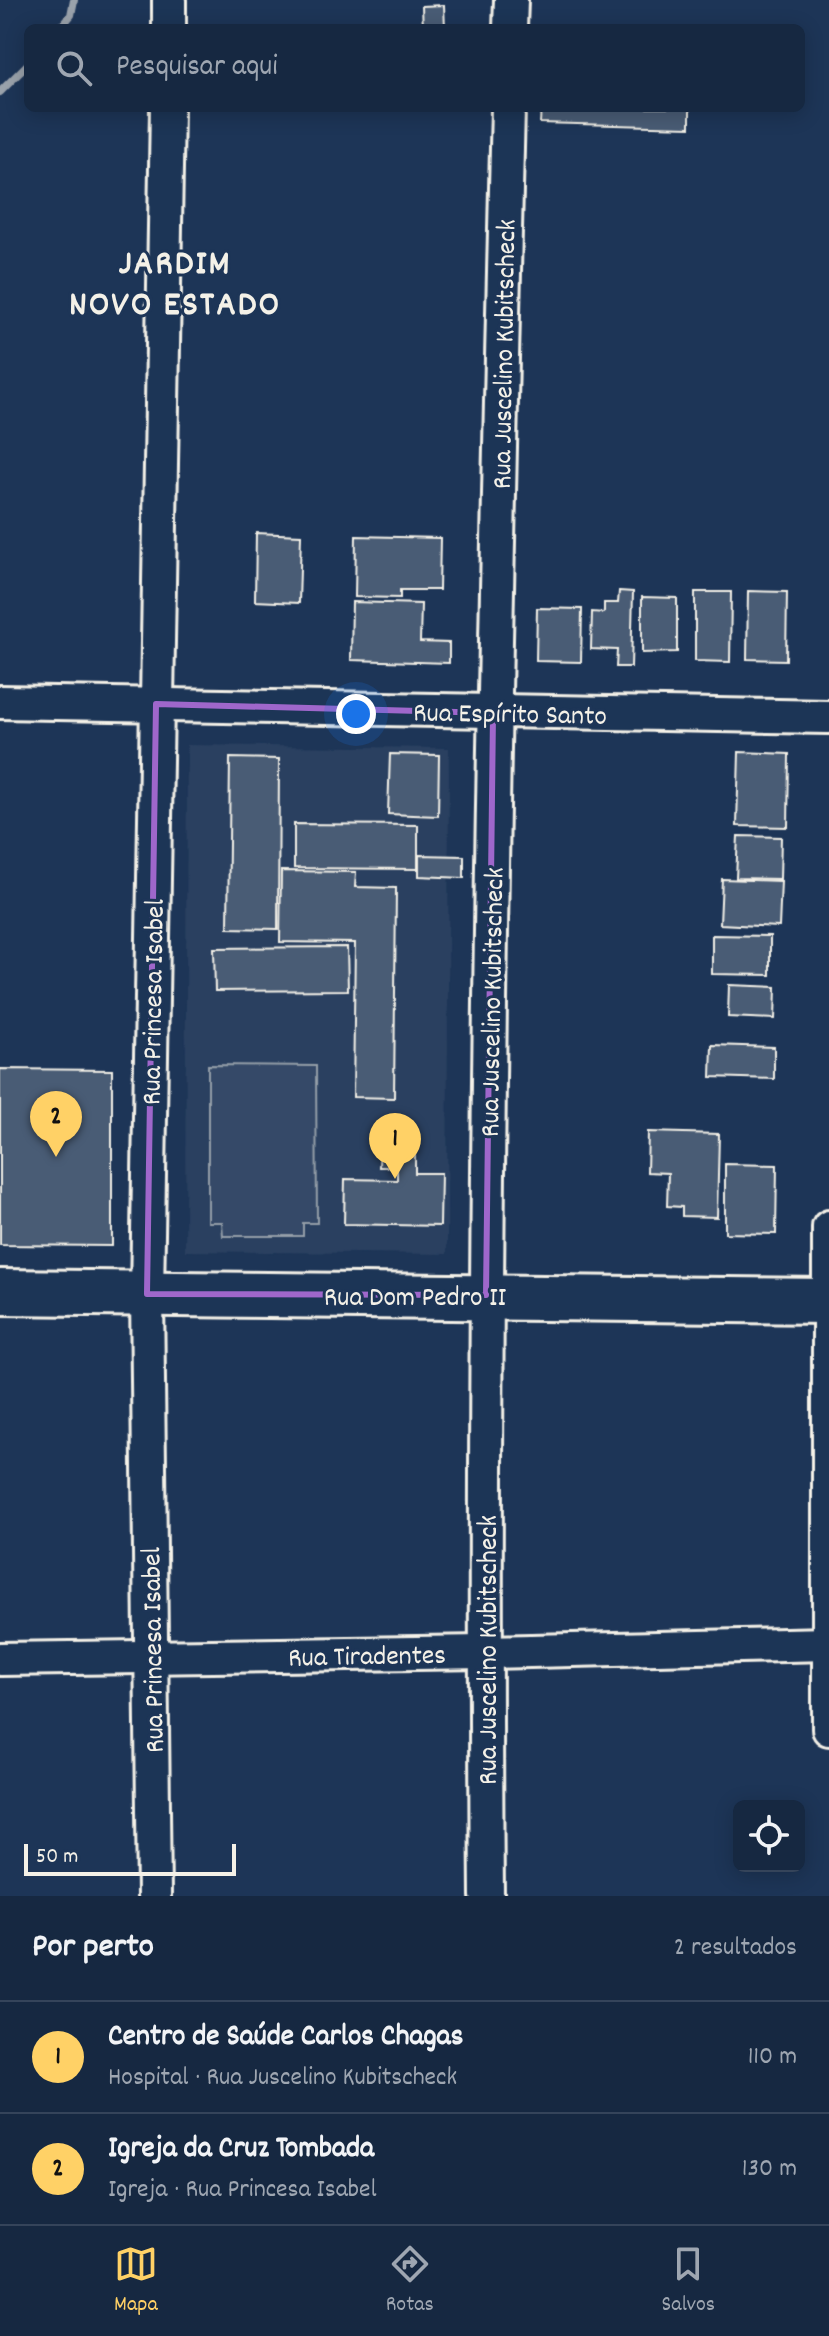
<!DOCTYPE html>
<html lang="pt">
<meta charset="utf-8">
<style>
body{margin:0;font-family:Dekko,sans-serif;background:#23344c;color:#f1f3f6}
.controls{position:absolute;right:24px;bottom:24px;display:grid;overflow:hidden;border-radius:12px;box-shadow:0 4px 20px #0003}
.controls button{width:72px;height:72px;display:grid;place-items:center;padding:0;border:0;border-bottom:2px solid #35445a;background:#162841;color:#f1f3f6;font:40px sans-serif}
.scale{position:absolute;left:24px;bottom:20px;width:212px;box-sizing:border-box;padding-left:8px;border:4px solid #f4f1e8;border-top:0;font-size:22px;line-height:28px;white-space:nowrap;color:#f4f1e8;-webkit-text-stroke:6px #1d3557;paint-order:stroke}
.you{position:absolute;left:356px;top:714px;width:28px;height:28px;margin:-20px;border:6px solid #fff;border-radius:50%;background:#1a73e8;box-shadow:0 0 0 12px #1a73e833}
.badge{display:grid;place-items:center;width:52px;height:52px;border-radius:50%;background:#ffd166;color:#111;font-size:26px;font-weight:700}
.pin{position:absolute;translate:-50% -66px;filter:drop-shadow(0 2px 4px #0008)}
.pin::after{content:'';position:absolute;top:42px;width:28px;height:24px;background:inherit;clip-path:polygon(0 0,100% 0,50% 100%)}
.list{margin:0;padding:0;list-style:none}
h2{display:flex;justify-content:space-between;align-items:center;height:104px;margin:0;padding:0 32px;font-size:34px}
h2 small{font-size:26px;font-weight:400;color:#9ea6b1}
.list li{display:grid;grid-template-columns:52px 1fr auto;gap:24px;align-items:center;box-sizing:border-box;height:112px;padding:0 32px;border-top:2px solid #35445a}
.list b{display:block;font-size:30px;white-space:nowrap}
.list p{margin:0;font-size:26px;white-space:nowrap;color:#9ea6b1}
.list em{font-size:26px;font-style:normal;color:#9ea6b1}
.icon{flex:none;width:44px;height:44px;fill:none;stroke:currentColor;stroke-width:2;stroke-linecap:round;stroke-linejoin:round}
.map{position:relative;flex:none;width:829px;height:1896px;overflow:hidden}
.search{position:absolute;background:#162841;box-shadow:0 4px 20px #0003;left:24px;right:24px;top:24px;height:88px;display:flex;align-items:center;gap:20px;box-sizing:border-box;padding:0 28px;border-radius:12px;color:#9ea6b1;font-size:30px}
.sheet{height:328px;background:#162841}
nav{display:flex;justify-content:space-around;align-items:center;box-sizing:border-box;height:112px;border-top:2px solid #35445a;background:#162841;font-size:22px;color:#9ea6b1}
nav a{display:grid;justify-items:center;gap:4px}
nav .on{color:#ffd166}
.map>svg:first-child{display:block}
.built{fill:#2a4060}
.green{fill:#354a67;stroke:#949ea8;stroke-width:2}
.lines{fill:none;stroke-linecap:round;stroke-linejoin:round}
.stream{stroke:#9aa2ab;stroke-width:8}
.building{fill:#485b74;stroke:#f4f1e8;stroke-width:2}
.street-casing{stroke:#f4f1e8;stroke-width:38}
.secondary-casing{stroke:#f4f1e8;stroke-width:50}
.street{stroke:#1d3557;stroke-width:32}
.secondary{stroke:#1d3557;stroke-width:44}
.marked{fill:none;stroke:#9f67cb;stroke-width:6;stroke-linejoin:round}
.labels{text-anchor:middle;stroke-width:6;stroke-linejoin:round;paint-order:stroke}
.street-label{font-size:28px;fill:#f4f1e8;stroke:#1d3557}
.district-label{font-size:36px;font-weight:bold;letter-spacing:2px;fill:#f4f1e8;stroke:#1d3557}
</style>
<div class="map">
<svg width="829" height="1896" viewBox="0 0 829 1896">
<rect width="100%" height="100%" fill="#1d3557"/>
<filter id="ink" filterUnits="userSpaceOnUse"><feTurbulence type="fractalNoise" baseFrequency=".0125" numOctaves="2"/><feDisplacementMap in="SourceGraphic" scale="16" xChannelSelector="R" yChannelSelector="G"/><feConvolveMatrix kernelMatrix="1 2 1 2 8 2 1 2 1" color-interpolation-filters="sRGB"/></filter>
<g filter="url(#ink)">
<path class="built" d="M187 745 449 748 447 1254 185 1251Z"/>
<path class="green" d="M208 1065 316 1066 317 1223H303V1236H223L222 1222H208Z"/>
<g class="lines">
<g class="stream">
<path d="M60 28 71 15 74 0"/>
<path d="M0 92 28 64"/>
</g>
</g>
<g class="building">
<path d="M444 5 445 28H423L422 6Z"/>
<path d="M541 108H690V127L540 123Z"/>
<path d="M256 533 301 535 299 603 255 601Z"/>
<path d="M356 536 440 538 439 590H400V598L355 597Z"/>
<path d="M619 591 633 592 631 667H616L617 650 591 649 592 612 604 613V603H618Z"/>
<path d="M748 591 787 592 786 660 747 659Z"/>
<path d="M695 592H731L730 662 695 661Z"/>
<path d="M642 597 677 598V652L642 653Z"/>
<path d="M352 602 421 604 420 642 449 643V663L351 660Z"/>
<path d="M537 608 582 609 581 662 536 661Z"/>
<path d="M739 752 789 754 788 827 737 826Z"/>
<path d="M390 754 439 755 438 816 388 814Z"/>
<path d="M230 758 279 759 278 929 228 928Z"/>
<path d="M294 824 418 825V869L294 868Z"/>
<path d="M738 836 781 837 780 879 736 878Z"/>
<path d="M419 855 464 856V878L419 876Z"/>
<path d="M281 871 356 872 355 887 396 888 394 1098 353 1097 355 943 280 942Z"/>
<path d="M722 879 781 881 779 927 720 924Z"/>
<path d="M712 935 770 936V975L712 974Z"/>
<path d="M347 947 348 990 215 991 214 948Z"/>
<path d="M729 985 776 987 775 1019 728 1017Z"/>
<path d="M712 1045 774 1047V1079L711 1077Z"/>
<path d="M0 1069 112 1070V1246L0 1245Z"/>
<path d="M648 1132 719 1134 717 1217 682 1216V1207L667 1206 668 1173 647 1172Z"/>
<path d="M380 1143 415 1144V1173H441L440 1226 344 1224 345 1179 397 1180V1167H379Z"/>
<path d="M725 1164 777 1165 776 1234 725 1233Z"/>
</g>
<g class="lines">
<g class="street-casing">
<g id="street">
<path d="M169 28V0"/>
<path d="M510 28 511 0"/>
<path d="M0 702 829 717"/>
<path d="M829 1227V1729"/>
<path d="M0 1659 485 1652 829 1644"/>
<path d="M154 1896 147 1294 167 108"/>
<path d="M487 1896C482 1300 493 704 508 108"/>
</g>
</g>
<g class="secondary-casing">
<path id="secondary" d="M0 1292 829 1301"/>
</g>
<use href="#street" class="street"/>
<use href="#secondary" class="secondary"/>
</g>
</g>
<path class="marked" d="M156 704 493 713 486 1295 147 1294Z"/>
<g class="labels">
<g class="street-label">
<text transform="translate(502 354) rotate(-89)" y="10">Rua Juscelino Kubitscheck</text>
<text transform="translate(510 712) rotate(1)" y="10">Rua Espírito Santo</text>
<text transform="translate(151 1002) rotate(-89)" y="10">Rua Princesa Isabel</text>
<text transform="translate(490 1002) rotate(-89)" y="10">Rua Juscelino Kubitscheck</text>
<text x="415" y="1305">Rua Dom Pedro II</text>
<text transform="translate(151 1650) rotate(-91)" y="10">Rua Princesa Isabel</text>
<text transform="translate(486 1650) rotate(-90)" y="10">Rua Juscelino Kubitscheck</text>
<text transform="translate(367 1654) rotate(-1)" y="10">Rua Tiradentes</text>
</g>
<g class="district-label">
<text x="175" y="273">JARDIM<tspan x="175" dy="41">NOVO ESTADO</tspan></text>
</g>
</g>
</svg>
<div class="controls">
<button><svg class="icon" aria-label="locate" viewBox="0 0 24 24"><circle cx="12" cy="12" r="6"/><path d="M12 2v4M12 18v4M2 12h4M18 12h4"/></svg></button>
</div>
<div class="scale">50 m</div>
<div class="you"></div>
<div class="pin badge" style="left:395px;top:1179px">1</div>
<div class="pin badge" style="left:56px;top:1157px">2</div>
<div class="search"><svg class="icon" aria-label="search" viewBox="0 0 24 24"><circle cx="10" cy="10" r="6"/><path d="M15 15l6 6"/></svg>Pesquisar aqui</div>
</div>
<section class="sheet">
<h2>Por perto<small>2 resultados</small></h2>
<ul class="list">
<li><span class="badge">1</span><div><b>Centro de Saúde Carlos Chagas</b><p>Hospital · Rua Juscelino Kubitscheck</p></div><em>110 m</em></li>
<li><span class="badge">2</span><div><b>Igreja da Cruz Tombada</b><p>Igreja · Rua Princesa Isabel</p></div><em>130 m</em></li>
</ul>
</section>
<nav>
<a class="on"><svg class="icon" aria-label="map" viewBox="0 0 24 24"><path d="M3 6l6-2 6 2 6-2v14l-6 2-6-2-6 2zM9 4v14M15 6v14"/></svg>Mapa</a>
<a><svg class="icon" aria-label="directions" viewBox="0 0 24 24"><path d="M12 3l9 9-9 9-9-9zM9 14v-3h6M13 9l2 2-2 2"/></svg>Rotas</a>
<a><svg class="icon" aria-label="saved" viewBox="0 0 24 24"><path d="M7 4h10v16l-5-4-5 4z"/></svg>Salvos</a>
</nav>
